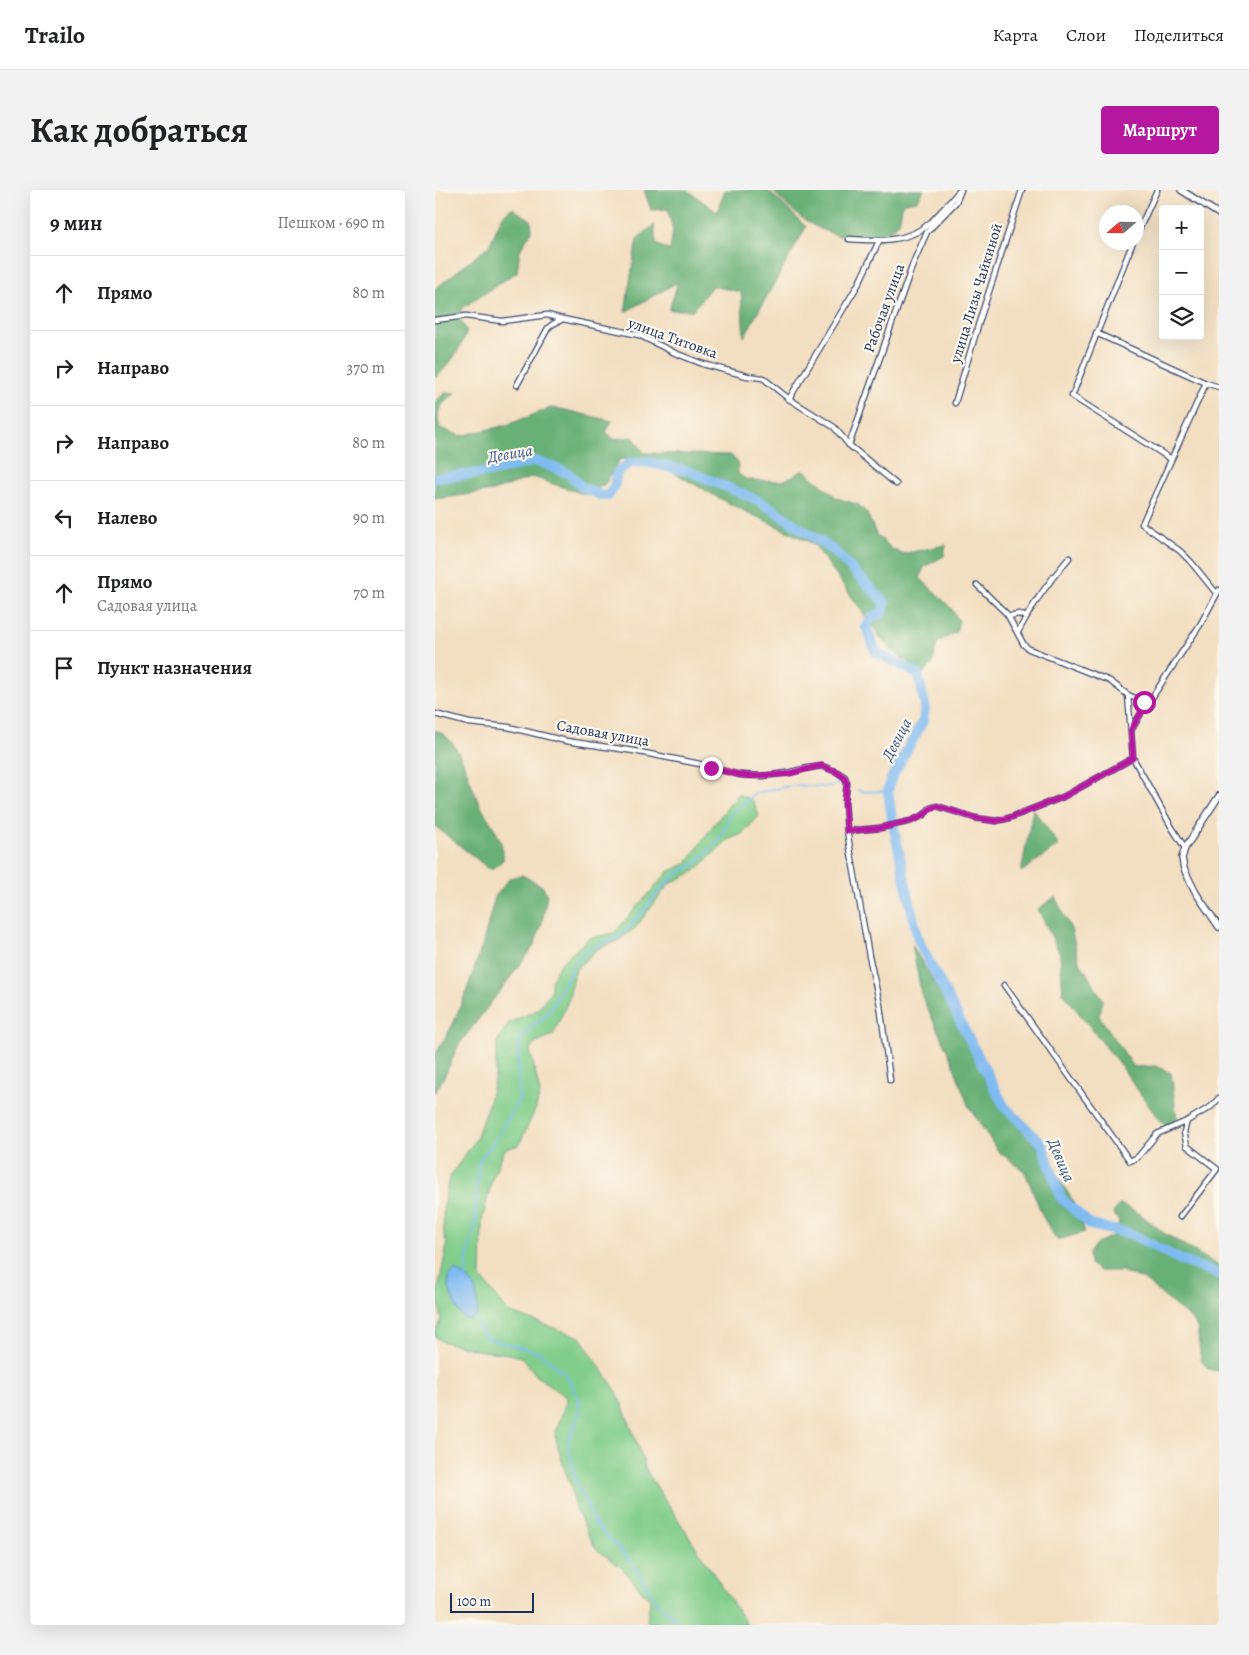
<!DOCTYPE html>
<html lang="ru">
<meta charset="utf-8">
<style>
body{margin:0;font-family:Alegreya,serif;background:#f2f2f2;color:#202124}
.controls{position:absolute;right:15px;top:15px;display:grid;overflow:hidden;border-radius:5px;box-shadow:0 5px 20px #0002}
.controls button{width:45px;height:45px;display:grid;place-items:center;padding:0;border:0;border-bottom:1px solid #e0e0e0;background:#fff;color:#202124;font:25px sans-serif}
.compass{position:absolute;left:664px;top:15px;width:45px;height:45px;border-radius:50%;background:#fff;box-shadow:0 5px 20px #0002;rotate:250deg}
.scale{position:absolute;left:15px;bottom:12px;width:84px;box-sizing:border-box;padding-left:5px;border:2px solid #1b2f5e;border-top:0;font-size:14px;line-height:18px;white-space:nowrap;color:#1b2f5e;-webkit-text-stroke:4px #fbf7ec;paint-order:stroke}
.stop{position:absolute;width:15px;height:15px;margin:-11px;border:4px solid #b5179e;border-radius:50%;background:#fff}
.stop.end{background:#b5179e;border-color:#fff;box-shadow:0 1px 5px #0008}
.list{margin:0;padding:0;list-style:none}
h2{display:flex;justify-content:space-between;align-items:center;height:65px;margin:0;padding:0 20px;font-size:21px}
h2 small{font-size:16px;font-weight:400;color:#757577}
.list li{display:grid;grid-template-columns:32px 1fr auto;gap:15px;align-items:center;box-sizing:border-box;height:75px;padding:0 20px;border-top:1px solid #e0e0e0}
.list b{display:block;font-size:19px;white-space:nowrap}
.list p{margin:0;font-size:16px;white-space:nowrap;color:#757577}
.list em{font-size:16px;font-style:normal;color:#757577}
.icon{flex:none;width:28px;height:28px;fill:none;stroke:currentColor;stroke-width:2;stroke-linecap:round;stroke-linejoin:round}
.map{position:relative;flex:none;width:784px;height:1435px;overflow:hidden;border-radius:5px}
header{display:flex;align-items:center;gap:30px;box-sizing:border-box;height:70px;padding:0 25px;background:#fff;border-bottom:1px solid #e0e0e0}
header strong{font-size:24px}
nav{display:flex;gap:28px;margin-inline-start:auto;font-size:18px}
.intro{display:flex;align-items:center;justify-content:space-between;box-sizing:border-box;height:120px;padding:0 30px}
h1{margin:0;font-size:35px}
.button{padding:12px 22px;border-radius:5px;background:#b5179e;color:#fff;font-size:18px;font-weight:700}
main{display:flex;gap:30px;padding:0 30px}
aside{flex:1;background:#fff;border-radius:5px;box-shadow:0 5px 20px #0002}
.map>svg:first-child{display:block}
.green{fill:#82cd8b;stroke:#4e7e74}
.forest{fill:#69b077;stroke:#42706a}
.water{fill:#7fbaf1;stroke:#4d74a8}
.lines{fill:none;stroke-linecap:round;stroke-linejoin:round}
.stream{stroke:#7fbaf1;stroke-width:2}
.river{stroke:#7fbaf1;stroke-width:10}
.minor-casing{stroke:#3b496d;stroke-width:7}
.tertiary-casing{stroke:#3b496d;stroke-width:8}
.minor{stroke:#fff;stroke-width:4.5}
.tertiary{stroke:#fff;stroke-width:5.5}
.route{stroke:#b5179e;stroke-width:6}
.labels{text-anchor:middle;stroke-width:4.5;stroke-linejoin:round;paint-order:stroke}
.street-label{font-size:15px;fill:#1b2f5e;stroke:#fbf7ec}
.water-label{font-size:16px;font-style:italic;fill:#39598a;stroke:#fbf7ec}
</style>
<header>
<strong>Trailo</strong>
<nav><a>Карта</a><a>Слои</a><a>Поделиться</a></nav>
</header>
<div class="intro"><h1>Как добраться</h1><a class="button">Маршрут</a></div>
<main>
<aside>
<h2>9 мин<small>Пешком · 690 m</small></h2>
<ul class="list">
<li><svg class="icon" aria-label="ahead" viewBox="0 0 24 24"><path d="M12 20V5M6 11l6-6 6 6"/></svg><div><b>Прямо</b></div><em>80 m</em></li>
<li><svg class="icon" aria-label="right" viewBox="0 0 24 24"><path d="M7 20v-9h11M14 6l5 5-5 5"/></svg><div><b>Направо</b></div><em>370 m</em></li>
<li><svg class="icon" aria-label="right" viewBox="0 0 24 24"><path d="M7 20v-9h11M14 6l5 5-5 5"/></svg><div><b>Направо</b></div><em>80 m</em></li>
<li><svg class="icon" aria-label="left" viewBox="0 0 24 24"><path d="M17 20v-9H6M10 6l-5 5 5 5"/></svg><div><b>Налево</b></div><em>90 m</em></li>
<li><svg class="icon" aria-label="ahead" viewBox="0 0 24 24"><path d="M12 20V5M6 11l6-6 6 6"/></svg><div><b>Прямо</b><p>Садовая улица</p></div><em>70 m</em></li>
<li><svg class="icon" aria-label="arrive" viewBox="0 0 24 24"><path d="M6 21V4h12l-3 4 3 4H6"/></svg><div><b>Пункт назначения</b></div></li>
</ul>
</aside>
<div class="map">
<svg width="784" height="1435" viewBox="0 0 784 1435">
<rect width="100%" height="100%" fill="#fbf7ec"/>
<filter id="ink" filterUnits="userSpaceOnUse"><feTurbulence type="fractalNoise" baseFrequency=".02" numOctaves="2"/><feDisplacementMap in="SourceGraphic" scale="10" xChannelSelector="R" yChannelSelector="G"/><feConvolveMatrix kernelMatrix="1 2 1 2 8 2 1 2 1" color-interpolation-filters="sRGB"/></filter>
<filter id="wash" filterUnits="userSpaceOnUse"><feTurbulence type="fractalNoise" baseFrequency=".0096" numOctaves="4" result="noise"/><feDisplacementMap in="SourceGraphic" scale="20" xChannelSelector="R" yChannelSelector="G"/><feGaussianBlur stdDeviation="1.12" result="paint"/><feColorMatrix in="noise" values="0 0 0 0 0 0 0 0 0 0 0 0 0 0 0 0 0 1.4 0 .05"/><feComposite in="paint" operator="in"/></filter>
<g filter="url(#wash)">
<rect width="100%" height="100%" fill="#f2dec0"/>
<path class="green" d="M303 604 318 611 324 626 307 644 293 650 260 681 234 694 200 738 184 750 162 759 141 779 133 811 118 845 101 852 95 860 105 903 101 918 84 955 70 959 58 986 47 1030 46 1087 73 1122 145 1147 182 1202 199 1245 212 1282 312 1435H226L212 1432 215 1410 187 1378 161 1359 140 1318 136 1296 128 1275 120 1245 132 1208 103 1187 86 1167 74 1164 42 1160 6 1151 0 1146V1142L7 1130 2 1105 12 1055 9 1044 8 1020 14 988 41 949 54 912 60 886 62 852 74 833 102 820 116 801V791L125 774 154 748 179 743 233 682 252 673 277 637Z"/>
<g class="forest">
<path d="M209 0H252L282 22 290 0H333L371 37 309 147 306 102 277 96 258 120H234L243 92 190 122 202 49 219 35 221 54 235 61 238 41 233 19 216 20Z"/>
<path d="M337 0H489L482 11 468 13 464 33 444 51C434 50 422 51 412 48 377 39 361 26 337 0Z"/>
<path d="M77 18 96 30 97 41 85 60 82 82 27 118 24 128 32 141C26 159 14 176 0 188V99L54 56 68 25Z"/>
<path d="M10 203H20C6 215 0 218 5 238L25 246 72 235 115 218 126 219 177 231 171 242 179 249 198 247 209 263 296 265 303 273V284L313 290 348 291 369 280 402 308 424 315 432 323 441 344 457 359 467 364 511 355 509 366 489 377 485 388 516 418 524 431 521 442 502 453 497 475 489 483 454 459 379 354 293 313 216 270 185 269 170 294 151 305 98 287 58 301 0 309V212Z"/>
<path d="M0 540C9 544 15 549 20 557 31 574 35 593 43 611 52 630 70 647 68 670L58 678H53L0 636Z"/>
<path d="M598 619 624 655 586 682Z"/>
<path d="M87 685 107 696 112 705 107 733 99 756 23 856 12 881 0 903V865L17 836 32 800 47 756 60 707 75 688Z"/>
<path d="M620 707 636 739 644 771 668 810 664 826 699 877 721 876 736 883 742 929 733 936 724 930 686 876 628 803 625 764 603 719Z"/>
<path d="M477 755 581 931 607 962 640 1014 650 1042 622 1050 609 1029 590 982 562 960 533 915 517 871 487 807Z"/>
<path d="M685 1014 705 1024 729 1043 784 1076V1181L773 1179 766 1170 762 1137 755 1128 708 1089 686 1081H664L655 1074 654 1063 661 1054 681 1044 684 1032 678 1023Z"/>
</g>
<path class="water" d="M20 1080C43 1093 41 1100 43 1124 32 1135 26 1127 21 1116 17 1107 13 1099 14 1089 14 1085 17 1083 20 1080Z"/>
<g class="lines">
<g class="stream">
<path d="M423 600 428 602 453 601"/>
<path d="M31 1089 32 1068 41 1031V1011L44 971 64 945 84 909 83 875 85 849 95 839 114 822 140 773 153 759 182 748 196 735 224 701 240 685 260 674 284 650 295 626 320 603 360 595 389 597 404 594"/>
<path d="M39 1127 51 1148 105 1163 132 1186 144 1209V1226L133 1252 140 1289 160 1333 197 1373 220 1410 242 1430 246 1435"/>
</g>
<path class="river" d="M0 288 56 282 101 271 133 283 147 297 165 305 173 306 179 297 182 282 195 273 211 272 253 281 325 311 398 360 450 413 447 423 437 427 431 437 441 462 483 484 490 516 488 531 456 589 453 601 457 629 483 750 569 916 607 954 626 1008 656 1035 696 1044 748 1071 784 1084"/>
</g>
</g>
<g filter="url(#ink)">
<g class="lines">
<g class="minor-casing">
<g id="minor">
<path d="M702 44 722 0"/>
<path d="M414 49C442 51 474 53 496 32 506 22 516 11 525 0"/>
<path d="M698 52 637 206 736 269"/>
<path d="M0 130 31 126 67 131 112 125 127 129"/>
<path d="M661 143 771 193"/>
<path d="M82 195 113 138 118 134 128 129 204 145 240 163 268 174 312 186 328 188 354 209 399 237 414 255 461 294"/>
<path d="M354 209 424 93 444 51"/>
<path d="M520 213 546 126 587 0"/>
<path d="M414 255 479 71 492 42 521 12 526 0"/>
<path d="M542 395 572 424 589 455 594 459 675 491 693 505 698 568 736 636 750 658"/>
<path d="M782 404 756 372 745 361 707 334 771 193 784 197"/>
<path d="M574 426 584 424 591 427"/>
<path d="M583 442C597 415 614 391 634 368"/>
<path d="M693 505 709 512 716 509 765 435 784 400"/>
<path d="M0 524 34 533 73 537 131 551 199 561 265 574 305 585 328 586 352 583 373 578 387 576 402 582 410 587 412 593 410 612 412 641 434 766 445 815 455 890"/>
<path d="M697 539 713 511"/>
<path d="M412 641 445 638 476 631 489 625 495 618 502 616 540 628 561 631 574 628 628 607 698 568"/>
<path d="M569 795 695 971 703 967 722 944 752 931 777 916 784 908"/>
<path d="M745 1027 782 979 752 956 749 942 752 931"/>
</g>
</g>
<g class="tertiary-casing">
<g id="tertiary">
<path d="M746 0 784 24"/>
<path d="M784 606 750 658 747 668 749 679 761 703 784 737"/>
</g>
</g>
<use href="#minor" class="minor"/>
<use href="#tertiary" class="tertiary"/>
</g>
</g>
<g class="lines" filter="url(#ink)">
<path class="route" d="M276 578 305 585 316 586 352 584 380 577 387 576 402 582 410 588 412 593 410 612 412 641 445 638 476 631 489 625 496 618 502 616 540 628 561 631 574 628 628 607 698 568 696 540 713 511 709 512"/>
</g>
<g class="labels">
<g class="street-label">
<text transform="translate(541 103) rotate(-73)" y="5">улица Лизы Чайкиной</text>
<text transform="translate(449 118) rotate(-70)" y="5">Рабочая улица</text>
<text transform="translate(238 148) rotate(20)" y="5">улица Титовка</text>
<text transform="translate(168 543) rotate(10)" y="5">Садовая улица</text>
</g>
<g class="water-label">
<text transform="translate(75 263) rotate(-9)" y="6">Девица</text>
<text transform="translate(461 549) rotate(-62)" y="6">Девица</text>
<text transform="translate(627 970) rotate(67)" y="6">Девица</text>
</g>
</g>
</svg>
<div class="controls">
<button>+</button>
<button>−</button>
<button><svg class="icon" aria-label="layers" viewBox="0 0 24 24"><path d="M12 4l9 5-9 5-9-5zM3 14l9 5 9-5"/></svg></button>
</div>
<svg class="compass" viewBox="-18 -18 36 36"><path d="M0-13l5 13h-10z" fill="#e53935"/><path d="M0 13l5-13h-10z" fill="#757577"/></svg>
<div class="scale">100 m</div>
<div class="stop" style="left:709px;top:512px"></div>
<div class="stop end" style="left:276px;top:578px"></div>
</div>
</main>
